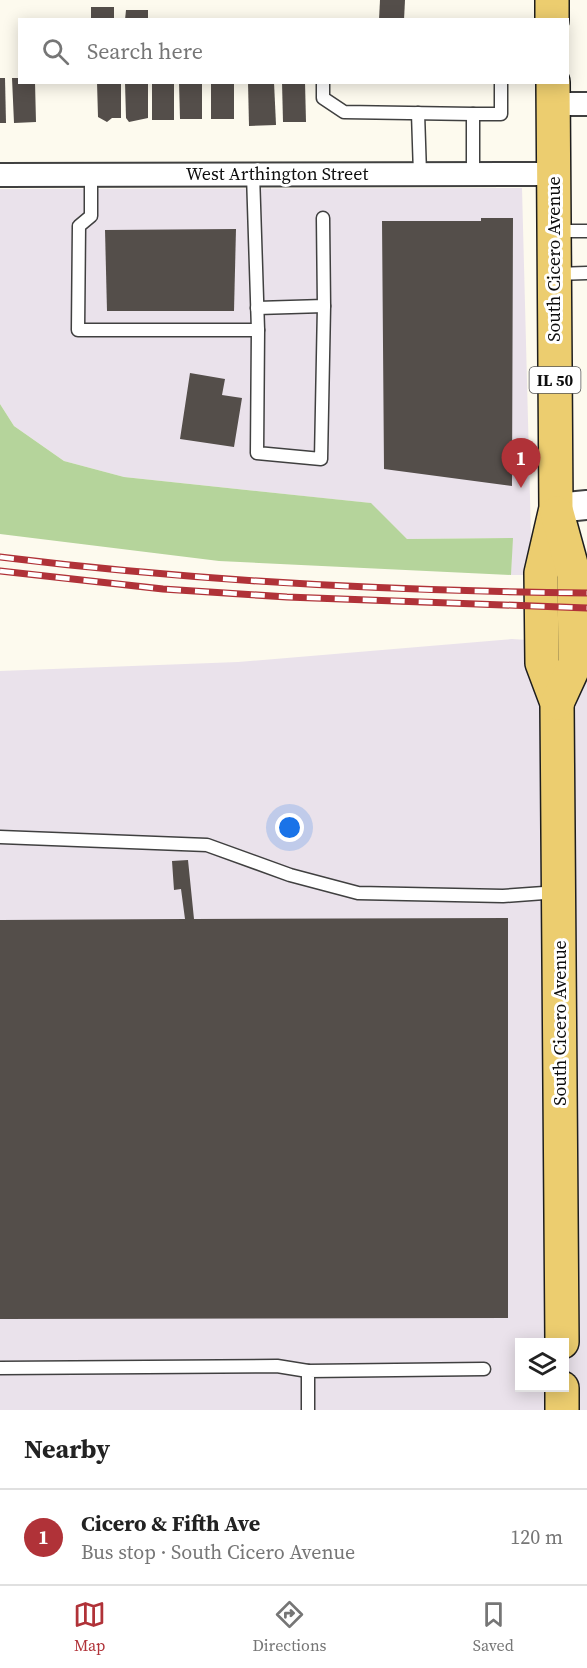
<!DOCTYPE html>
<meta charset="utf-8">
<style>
body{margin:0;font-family:"Source Serif 4",serif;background:#f2f2f2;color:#222}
.controls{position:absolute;right:18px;bottom:18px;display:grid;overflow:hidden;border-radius:0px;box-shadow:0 3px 15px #0003}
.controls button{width:54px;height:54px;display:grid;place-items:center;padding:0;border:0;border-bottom:2px solid #e0e0e0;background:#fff;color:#222;font:30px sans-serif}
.you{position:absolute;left:290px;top:828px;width:21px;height:21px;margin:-15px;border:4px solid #fff;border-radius:50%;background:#1a73e8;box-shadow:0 0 0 9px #1a73e833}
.badge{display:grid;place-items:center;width:39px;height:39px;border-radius:50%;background:#b03238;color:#fff;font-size:20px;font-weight:700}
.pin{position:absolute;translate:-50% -50px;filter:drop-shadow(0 2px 3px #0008)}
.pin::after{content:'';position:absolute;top:32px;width:21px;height:18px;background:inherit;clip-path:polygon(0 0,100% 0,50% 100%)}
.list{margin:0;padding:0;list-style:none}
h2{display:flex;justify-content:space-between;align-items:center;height:78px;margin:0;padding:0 24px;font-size:26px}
h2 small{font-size:20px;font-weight:400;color:#767676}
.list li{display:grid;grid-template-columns:39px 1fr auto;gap:18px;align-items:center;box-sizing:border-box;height:96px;padding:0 24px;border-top:2px solid #e0e0e0}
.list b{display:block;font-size:22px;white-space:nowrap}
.list p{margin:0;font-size:20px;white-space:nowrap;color:#767676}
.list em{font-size:20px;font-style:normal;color:#767676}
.icon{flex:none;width:33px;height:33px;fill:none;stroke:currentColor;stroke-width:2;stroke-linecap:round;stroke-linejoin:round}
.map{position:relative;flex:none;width:587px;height:1410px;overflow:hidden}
.search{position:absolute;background:#fff;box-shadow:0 3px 15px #0003;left:18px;right:18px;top:18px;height:66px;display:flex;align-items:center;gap:15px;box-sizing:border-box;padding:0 21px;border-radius:0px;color:#767676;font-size:22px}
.sheet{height:174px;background:#fff}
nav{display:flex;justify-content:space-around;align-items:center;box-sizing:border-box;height:84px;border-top:2px solid #e0e0e0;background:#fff;font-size:16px;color:#767676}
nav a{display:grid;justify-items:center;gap:3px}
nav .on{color:#b03238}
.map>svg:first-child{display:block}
.industrial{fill:#eae2eb;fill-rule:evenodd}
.forest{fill:#b5d49b}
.building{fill:#544e4a}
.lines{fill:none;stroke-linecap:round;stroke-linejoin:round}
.service-casing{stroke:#404040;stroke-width:15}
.minor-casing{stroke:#404040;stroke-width:26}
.tertiary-casing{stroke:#404040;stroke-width:32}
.primary-casing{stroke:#1e1e1e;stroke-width:36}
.service{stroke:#fff;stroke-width:12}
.minor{stroke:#fff;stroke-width:22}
.tertiary{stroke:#fff;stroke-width:28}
.primary{stroke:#eccd6f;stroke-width:33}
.rail-casing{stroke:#b03238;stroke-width:7}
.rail{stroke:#fff;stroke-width:4.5;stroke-dasharray:14;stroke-linecap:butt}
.labels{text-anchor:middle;stroke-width:6;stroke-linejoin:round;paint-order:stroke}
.shield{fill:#fff;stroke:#565656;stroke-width:1.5}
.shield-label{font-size:16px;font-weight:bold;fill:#0d0d0d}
.street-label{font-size:18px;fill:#0d0d0d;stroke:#fff}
</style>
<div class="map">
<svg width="587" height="1410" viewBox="0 0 587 1410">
<rect width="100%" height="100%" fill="#fdfaee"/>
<g class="industrial">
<path d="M522 188 532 575H511L512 538 407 539 370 503 124 477 64 461 14 426 0 404V189Z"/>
<path d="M512 639 587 644V1410H0V671L238 662ZM520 1342H564V1388H520Z"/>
</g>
<path class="forest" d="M0 404 14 426 64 461 124 477 371 503 407 539 513 538 511 575 219 561 0 534Z"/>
<g class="building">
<path d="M380 0H405L404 20H379Z"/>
<rect x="91" y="7" width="23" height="13"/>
<path d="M126 10H148V20H125Z"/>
<path d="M0 78H5L6 123H0Z"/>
<path d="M12 78H20V82H35L36 122 14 123Z"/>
<path d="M97 82H121V118H112L107 122 98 117Z"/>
<path d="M125 82H148V118L129 122 126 118Z"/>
<rect x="152" y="82" width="22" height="38"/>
<path d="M179 82H202V119H180Z"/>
<rect x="211" y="82" width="23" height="37"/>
<path d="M248 82H274L276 125 249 126Z"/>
<path d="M282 82H305L306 122H283Z"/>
<path d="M481 218H513L512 486 384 469 382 221H481Z"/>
<path d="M236 229 234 311H107L105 230Z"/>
<path d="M190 373 225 379 222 395 242 398 234 447 180 439Z"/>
<path d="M188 860 194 919 508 918V1318L0 1319V920L185 919 181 889 174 890 172 861Z"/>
</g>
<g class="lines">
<g class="service-casing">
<g id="service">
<path d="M323 82V98L344 112 473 114"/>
<path d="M418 113 420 174"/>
<path d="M91 174V216L79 226 78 330H258L253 174"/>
<path d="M473 174V114H501V82"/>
<path d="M555 231H587"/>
<path d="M555 274 587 273"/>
<path d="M257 308 324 306 323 218"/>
<path d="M258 330 257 453 321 459 324 306"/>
<path d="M0 837 207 845 290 875 358 893 503 896 558 892"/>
<path d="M0 1368 277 1366 308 1371"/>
<path d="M308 1410V1371L484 1369"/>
</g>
</g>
<g class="minor-casing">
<g id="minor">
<path d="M553 104H587"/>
<path d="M0 175 553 174"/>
</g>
</g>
<g class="tertiary-casing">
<path id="tertiary" d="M556 508 587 505"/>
</g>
<g class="primary-casing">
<g id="primary">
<path d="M552 0V20"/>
<path d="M553 82 556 508 541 573 542 663 557 703 562 1342"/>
<path d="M557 513 574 575 575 664 557 703"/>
<path d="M562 1388V1410"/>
</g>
</g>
<use href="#service" class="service"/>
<use href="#minor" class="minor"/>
<use href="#tertiary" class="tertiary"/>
<use href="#primary" class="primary"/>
<g class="rail-casing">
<g id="rail">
<path d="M0 557C194 581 391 591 587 593"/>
<path d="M0 571 163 589 287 597 587 608"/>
</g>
</g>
<use href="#rail" class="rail"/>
</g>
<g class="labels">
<rect class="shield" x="529.5" y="367" width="51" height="26" rx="4.5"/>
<g class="shield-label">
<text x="555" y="386">IL 50</text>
</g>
<g class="street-label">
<text x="277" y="180">West Arthington Street</text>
<text transform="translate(554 259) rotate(-90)" y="6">South Cicero Avenue</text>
<text transform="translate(560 1023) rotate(-90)" y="6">South Cicero Avenue</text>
</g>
</g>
</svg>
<div class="controls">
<button><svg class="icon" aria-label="layers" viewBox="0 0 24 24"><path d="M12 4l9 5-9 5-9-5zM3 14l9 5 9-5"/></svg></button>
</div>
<div class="you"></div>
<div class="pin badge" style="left:521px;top:488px">1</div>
<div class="search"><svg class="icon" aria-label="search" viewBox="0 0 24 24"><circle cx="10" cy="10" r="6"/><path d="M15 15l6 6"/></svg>Search here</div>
</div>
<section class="sheet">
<h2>Nearby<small></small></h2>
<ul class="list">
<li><span class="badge">1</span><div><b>Cicero &amp; Fifth Ave</b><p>Bus stop · South Cicero Avenue</p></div><em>120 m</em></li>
</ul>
</section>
<nav>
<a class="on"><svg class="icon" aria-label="map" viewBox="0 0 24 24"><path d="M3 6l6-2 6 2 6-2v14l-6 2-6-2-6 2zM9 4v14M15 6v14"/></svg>Map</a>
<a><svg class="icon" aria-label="directions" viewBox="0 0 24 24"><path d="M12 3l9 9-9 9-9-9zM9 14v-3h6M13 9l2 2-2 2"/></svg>Directions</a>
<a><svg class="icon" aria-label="saved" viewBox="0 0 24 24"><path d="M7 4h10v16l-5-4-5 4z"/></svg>Saved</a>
</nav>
